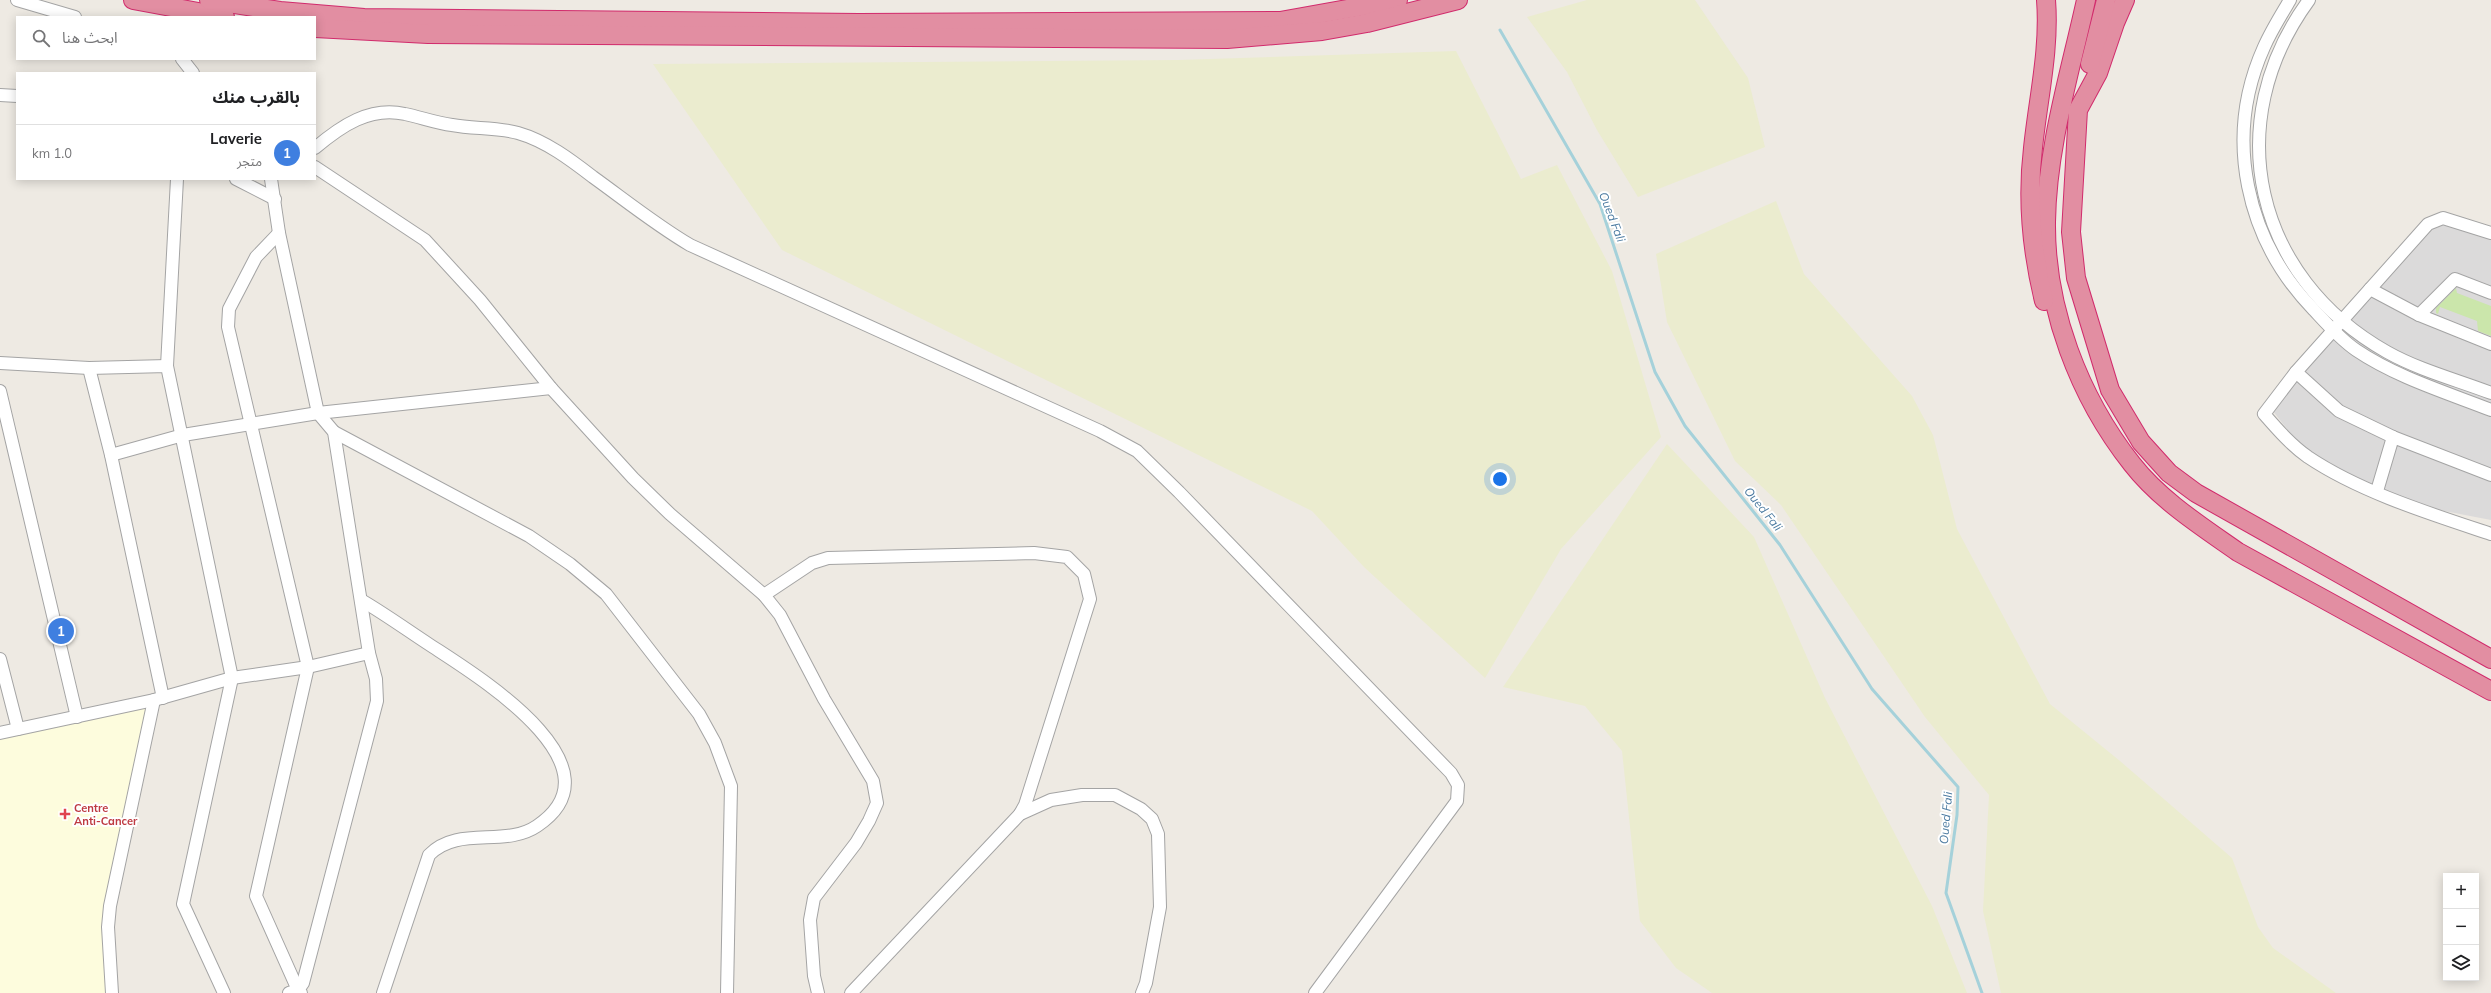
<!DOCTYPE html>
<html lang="ar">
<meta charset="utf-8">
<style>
body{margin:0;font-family:Mulish,"Noto Sans Arabic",sans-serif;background:#f6f6f6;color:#202124;direction:rtl}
.controls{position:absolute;right:12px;bottom:12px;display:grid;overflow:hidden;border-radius:0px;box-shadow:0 2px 10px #0003}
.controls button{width:36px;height:36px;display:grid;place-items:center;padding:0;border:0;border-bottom:1px solid #e0e0e0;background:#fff;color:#202124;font:20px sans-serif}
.you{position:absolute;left:1500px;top:479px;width:14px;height:14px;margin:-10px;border:3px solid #fff;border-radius:50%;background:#1a73e8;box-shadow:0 0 0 6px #1a73e833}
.badge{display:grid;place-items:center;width:26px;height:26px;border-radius:50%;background:#db2777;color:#fff;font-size:13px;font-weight:700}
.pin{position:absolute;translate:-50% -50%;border:2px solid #fff;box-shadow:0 1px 4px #0006}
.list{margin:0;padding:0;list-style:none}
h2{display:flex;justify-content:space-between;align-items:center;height:52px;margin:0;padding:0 16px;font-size:17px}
h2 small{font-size:13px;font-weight:400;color:#757577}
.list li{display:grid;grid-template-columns:26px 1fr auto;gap:12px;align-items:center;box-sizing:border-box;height:56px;padding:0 16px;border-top:1px solid #e0e0e0}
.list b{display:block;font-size:15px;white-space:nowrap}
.list p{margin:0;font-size:13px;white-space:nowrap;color:#757577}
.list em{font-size:13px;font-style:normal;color:#757577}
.icon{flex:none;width:22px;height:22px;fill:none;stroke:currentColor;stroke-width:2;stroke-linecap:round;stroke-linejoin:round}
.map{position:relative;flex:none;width:2491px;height:993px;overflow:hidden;direction:ltr}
.search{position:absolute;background:#fff;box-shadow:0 2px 10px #0003;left:16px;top:16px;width:300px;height:44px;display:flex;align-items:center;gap:10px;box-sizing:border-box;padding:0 14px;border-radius:0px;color:#757577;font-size:15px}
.panel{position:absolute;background:#fff;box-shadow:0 2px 10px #0003;left:16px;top:72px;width:300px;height:108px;border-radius:0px;direction:rtl}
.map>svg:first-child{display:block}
.residential{fill:#dbdada}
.education{fill:#fdfcdd}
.farmland{fill:#ebeccf}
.grass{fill:#cbe6ab}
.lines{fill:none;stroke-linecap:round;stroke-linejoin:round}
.stream{stroke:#a5d1da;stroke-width:3}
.minor-casing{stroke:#a4a4a4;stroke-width:14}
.highway-casing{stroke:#d12b6c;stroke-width:20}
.minor{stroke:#fff;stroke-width:12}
.highway{stroke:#e28ea2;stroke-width:18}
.health-dot{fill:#e0444e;stroke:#fff;stroke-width:1.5}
.labels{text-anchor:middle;stroke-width:4;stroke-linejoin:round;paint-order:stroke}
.health-label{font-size:11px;font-weight:bold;fill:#be3a42;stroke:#fff;text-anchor:start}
.water-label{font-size:12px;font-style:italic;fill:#4b7aa0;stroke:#fff}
</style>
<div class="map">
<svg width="2491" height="993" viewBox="0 0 2491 993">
<rect width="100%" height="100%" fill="#eeeae3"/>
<path class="residential" d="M2437 219 2491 235V520L2403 503 2308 456 2269 406Z"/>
<path class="education" d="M155 701 113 891 112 993H0V736Z"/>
<g class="farmland">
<path d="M1587 0H1695L1748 78 1765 147 1638 197 1597 130 1567 72 1527 17Z"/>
<path d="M1456 51 1521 179 1557 165 1612 271 1661 437 1561 549 1485 678 1364 567 1312 511 782 250 653 64 1178 60Z"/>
<path d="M1776 201 1804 274 1912 396 1933 435 1957 529 2050 704 2120 761 2232 858 2258 927 2273 948 2336 993H2001L1983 911 1989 795 1925 717 1781 505 1735 461 1667 322 1656 254Z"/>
<path d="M1667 444 1754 537 1825 698 1932 906 1967 993H1712L1676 968 1640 921 1622 751 1585 706 1503 687Z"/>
</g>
<path class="grass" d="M2456 288 2457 293 2491 306V336L2478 331 2477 321 2440 307 2438 314 2436 313V308Z"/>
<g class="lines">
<path class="stream" d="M1500 30 1600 204 1655 372 1685 426 1780 545 1872 689 1958 787 1957 815 1946 893 1982 993"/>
<g class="minor-casing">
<g id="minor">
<path d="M17 0 75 17"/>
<path d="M2290 0C2281 15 2271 31 2264 47 2223 138 2246 240 2314 310 2327 324 2340 339 2356 350 2396 377 2445 392 2491 410"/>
<path d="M2309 0C2219 123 2254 277 2387 352 2419 370 2457 380 2491 393"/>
<path d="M182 59 193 73"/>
<path d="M0 95 17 96"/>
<path d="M315 148C341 126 370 106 405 114 420 117 436 123 452 125 473 129 497 127 518 133 546 141 571 160 593 177 625 200 656 225 690 245L1100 431 1137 451 1179 492 1451 773 1458 785 1457 801 1315 993"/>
<path d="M315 167 425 240 480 300 551 388 633 478 670 514 764 595 780 615 824 699 873 781 877 803 869 821 856 843 814 898 810 920 814 976 818 993"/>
<path d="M236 179 275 199"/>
<path d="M271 179 279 233 318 413 334 432 369 653 376 679 377 701 303 983 298 990 301 993"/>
<path d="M279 233 256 257 229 309 228 327 308 667 256 896 298 990 289 993"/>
<path d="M2491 233 2443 218 2428 224 2296 372 2264 414C2278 430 2291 445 2308 457 2360 492 2431 514 2491 534"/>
<path d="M2370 289 2419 315 2491 344"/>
<path d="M2419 315 2455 279 2491 293"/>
<path d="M0 363 89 368 167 366 232 678 183 904 224 993"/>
<path d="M167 366 177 179"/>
<path d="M89 368 111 455 163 698"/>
<path d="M2296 372 2339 411 2393 437"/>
<path d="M0 391 77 717"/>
<path d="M334 432 529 536 570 564 606 594 699 714 715 743 731 786 727 993"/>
<path d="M111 455 183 435 318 413 551 388"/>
<path d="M2377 491 2393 437 2491 475"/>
<path d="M764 595 812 563 828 558 1034 553 1067 557 1084 574 1090 599 1025 805 1020 814"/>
<path d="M361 600C385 614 407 630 430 645 474 674 627 766 537 826 505 848 458 825 429 855L383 993"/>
<path d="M0 659 18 729"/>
<path d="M0 733 154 700 232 678 308 667 369 653"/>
<path d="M112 993 108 927 110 906 154 700"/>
<path d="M851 993 1020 814 1051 800 1082 795H1115L1141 809 1152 819 1158 834 1160 907 1146 983 1142 993"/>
</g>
</g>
<g class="highway-casing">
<g id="highway">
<path d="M133 0 225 17"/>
<path d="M209 0 280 11 364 18 859 23 1280 21 1398 0"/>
<path d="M2086 0C2070 73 2047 147 2046 222 2045 308 2079 397 2132 464 2160 500 2201 526 2238 552L2491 691"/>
<path d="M2125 0 2115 23 2098 73 2078 110 2071 232 2076 278 2110 390 2141 442 2169 473 2196 493 2491 659"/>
<path d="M315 28 428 34 1227 39 1322 31 1367 23 1458 0"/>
<path d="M2090 64 2106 0"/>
<path d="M2044 301C2032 252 2027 198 2033 148 2038 99 2050 49 2046 0"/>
</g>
</g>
<use href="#minor" class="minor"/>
<use href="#highway" class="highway"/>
</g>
<path class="health-dot" d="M63 808h4v4h4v4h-4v4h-4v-4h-4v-4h4z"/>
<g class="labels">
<g class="health-label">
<text x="74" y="812">Centre<tspan x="74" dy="13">Anti-Cancer</tspan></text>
</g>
<g class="water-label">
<text transform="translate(1612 217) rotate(69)" y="4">Oued Fali</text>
<text transform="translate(1763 509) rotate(51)" y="4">Oued Fali</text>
<text transform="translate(1946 818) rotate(-85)" y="4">Oued Fali</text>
</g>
</g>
</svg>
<div class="controls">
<button>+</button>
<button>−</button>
<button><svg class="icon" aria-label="layers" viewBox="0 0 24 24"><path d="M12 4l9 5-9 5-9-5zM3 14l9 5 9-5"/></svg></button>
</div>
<div class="you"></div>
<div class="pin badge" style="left:61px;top:631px;background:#3f7fe0">1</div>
<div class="search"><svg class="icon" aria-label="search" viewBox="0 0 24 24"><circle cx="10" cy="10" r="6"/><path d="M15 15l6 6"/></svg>ابحث هنا</div>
<section class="panel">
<h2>بالقرب منك<small></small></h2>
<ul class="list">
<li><span class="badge" style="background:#3f7fe0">1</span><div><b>Laverie</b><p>متجر</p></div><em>1.0 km</em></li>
</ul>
</section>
</div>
